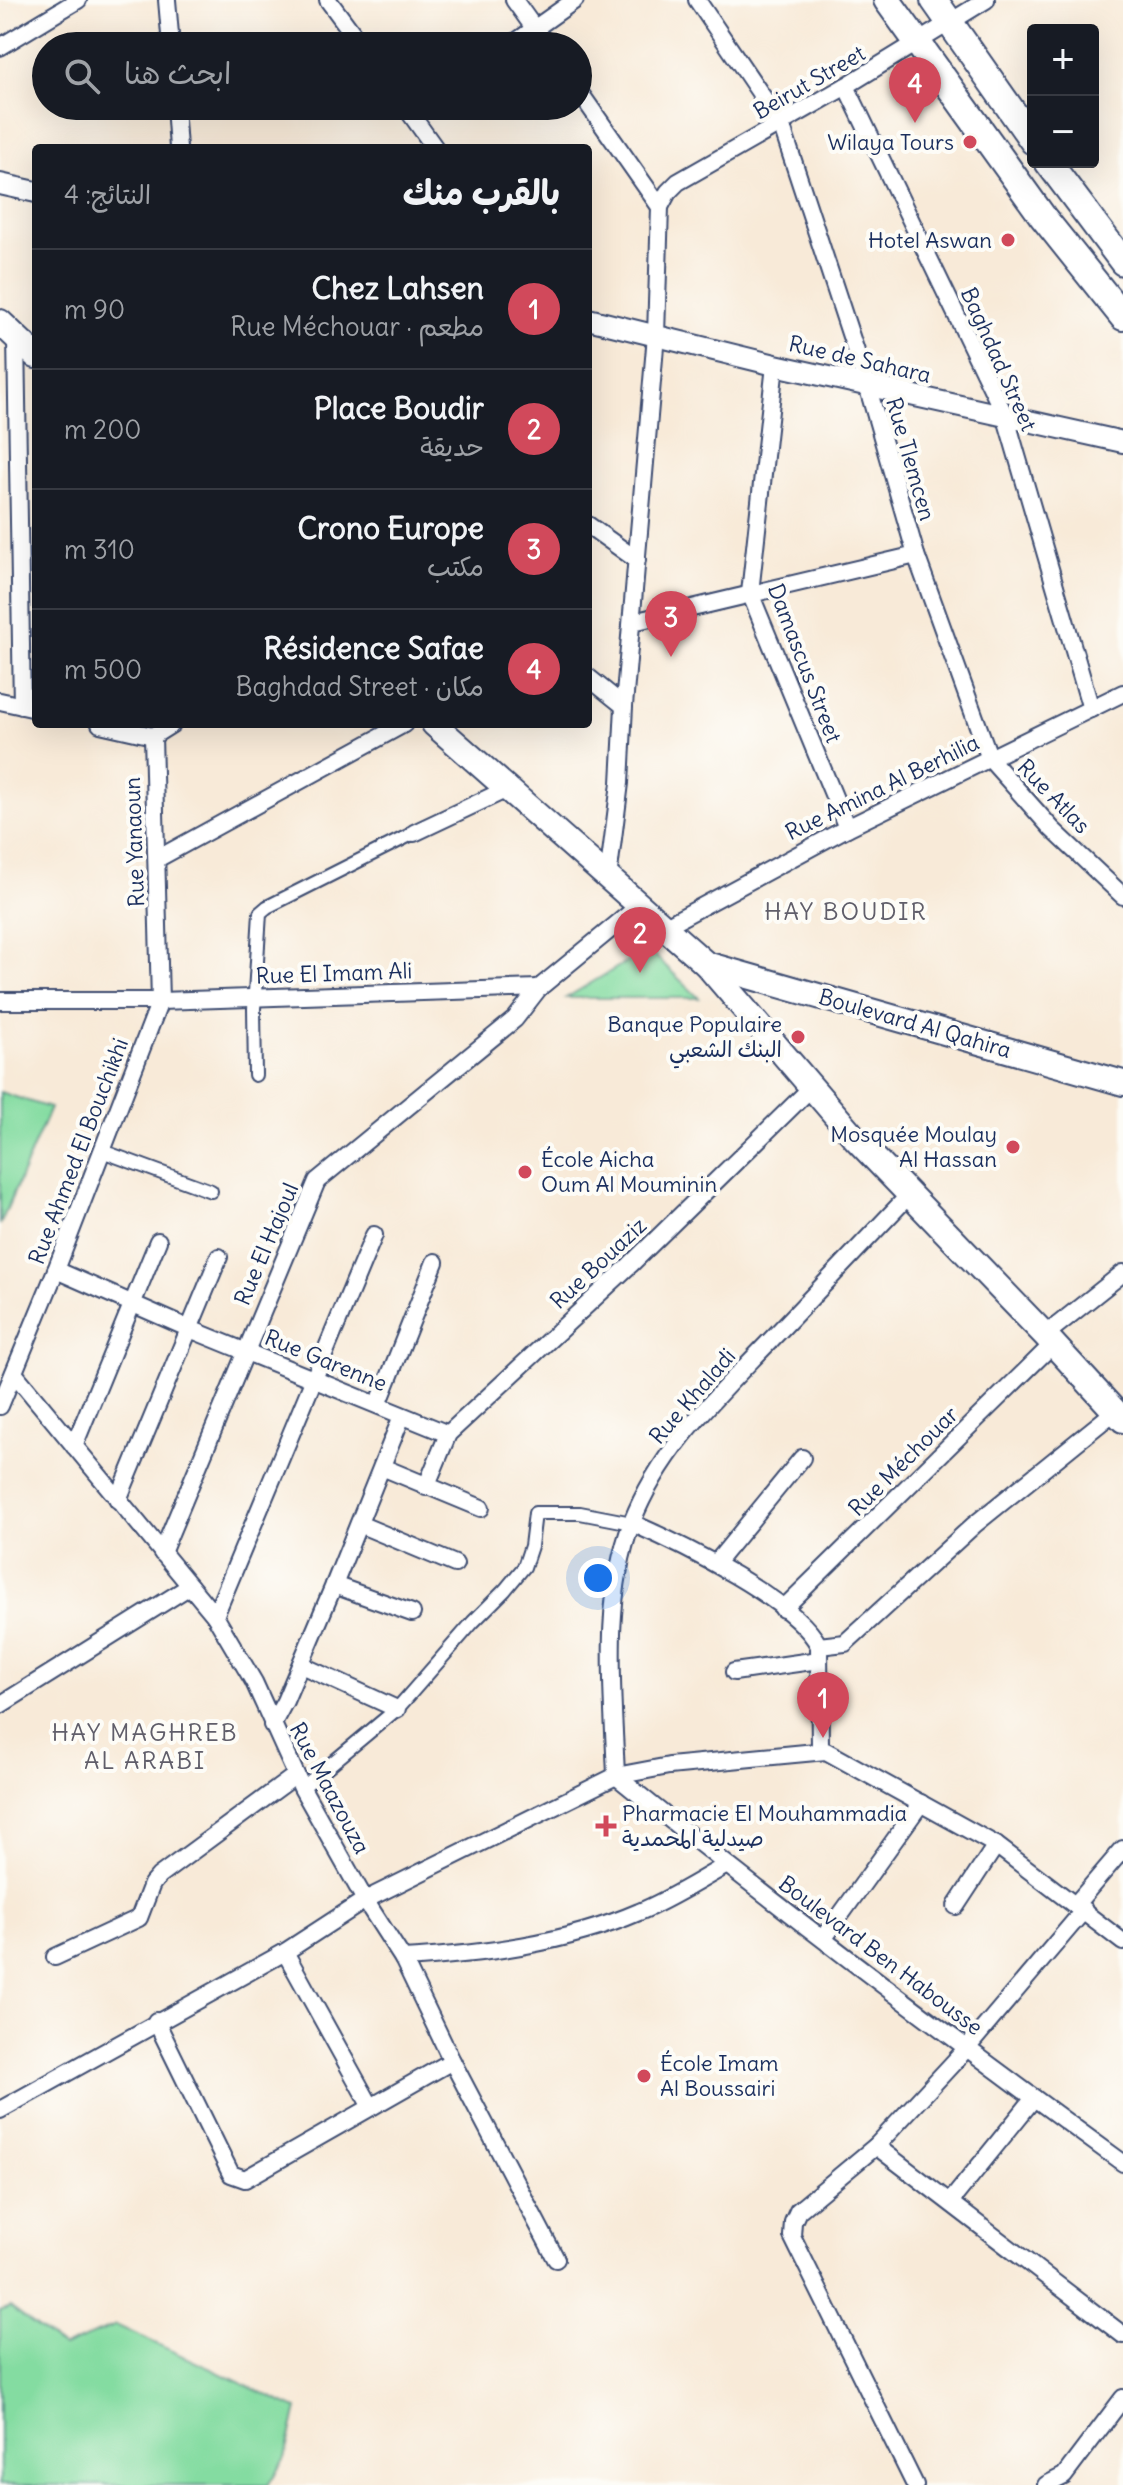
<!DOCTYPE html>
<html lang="ar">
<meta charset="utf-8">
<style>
body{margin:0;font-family:Delius,"Playpen Sans Arabic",sans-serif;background:#242831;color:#f1f3f6;direction:rtl}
.controls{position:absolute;right:24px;top:24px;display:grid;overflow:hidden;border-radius:8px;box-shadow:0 8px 32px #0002}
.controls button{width:72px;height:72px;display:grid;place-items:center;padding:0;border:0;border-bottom:2px solid #363941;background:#171b24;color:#f1f3f6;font:40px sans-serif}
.you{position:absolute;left:598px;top:1578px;width:28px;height:28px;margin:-20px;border:6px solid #fff;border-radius:50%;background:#1a73e8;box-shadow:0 0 0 12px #1a73e833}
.badge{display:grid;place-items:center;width:52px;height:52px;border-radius:50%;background:#d1495b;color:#fff;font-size:26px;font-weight:700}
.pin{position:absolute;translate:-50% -66px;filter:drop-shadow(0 2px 4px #0008)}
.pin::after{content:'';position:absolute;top:42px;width:28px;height:24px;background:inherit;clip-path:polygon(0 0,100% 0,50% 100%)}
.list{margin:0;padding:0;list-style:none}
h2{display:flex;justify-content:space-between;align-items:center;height:104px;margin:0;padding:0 32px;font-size:34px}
h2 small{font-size:26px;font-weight:400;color:#9ea1a6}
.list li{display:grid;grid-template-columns:52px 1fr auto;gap:24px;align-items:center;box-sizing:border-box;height:120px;padding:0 32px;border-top:2px solid #363941}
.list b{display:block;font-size:30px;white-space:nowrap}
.list p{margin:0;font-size:26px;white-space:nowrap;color:#9ea1a6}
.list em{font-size:26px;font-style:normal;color:#9ea1a6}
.icon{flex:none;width:44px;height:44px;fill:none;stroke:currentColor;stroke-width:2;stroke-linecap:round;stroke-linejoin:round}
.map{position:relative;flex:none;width:1123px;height:2485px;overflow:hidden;direction:ltr}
.search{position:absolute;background:#171b24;box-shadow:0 8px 32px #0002;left:32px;top:32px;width:560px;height:88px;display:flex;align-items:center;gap:20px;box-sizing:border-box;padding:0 28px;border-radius:44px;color:#9ea1a6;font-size:30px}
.panel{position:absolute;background:#171b24;box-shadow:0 8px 32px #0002;left:32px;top:144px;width:560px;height:584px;border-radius:8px;direction:rtl}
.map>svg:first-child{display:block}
.green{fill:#84dca1;stroke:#508680;stroke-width:2}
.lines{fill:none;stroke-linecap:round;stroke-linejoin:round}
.pedestrian-casing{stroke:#3c4b70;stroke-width:16}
.minor-casing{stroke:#3c4b70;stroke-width:20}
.tertiary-casing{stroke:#3c4b70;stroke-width:24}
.secondary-casing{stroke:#3c4b70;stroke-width:28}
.primary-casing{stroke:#3c4b70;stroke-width:30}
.pedestrian{stroke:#fff;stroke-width:12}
.minor{stroke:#fff;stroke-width:16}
.tertiary{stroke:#fff;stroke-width:20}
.secondary{stroke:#fff;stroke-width:24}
.primary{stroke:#fff;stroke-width:26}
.poi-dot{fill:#d1495b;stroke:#fdfcf7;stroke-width:3}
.labels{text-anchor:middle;stroke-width:8;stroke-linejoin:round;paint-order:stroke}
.street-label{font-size:22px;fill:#1b2f5e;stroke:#fdfcf7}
.poi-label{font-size:22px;fill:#1b2f5e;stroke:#fdfcf7;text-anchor:end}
.neighbourhood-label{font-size:24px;letter-spacing:2px;fill:#605e6a;stroke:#fdfcf7}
</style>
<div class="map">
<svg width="1123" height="2485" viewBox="0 0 1123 2485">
<rect width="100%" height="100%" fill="#fdfcf7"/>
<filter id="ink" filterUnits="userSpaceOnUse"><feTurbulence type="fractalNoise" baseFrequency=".0125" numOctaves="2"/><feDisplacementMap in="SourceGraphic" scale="16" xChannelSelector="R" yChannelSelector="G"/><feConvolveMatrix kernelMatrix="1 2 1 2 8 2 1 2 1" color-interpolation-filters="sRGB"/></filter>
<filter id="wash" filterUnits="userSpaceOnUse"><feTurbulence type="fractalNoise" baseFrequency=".006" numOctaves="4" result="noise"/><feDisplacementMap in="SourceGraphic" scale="32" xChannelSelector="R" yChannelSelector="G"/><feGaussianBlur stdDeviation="1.8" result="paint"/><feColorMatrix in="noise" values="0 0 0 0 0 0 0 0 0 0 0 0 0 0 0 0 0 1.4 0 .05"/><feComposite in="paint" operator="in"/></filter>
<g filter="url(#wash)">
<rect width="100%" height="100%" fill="#f8ead8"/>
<g class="green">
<path d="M648 949 699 998H566Z"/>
<path d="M0 1092 50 1108 0 1225Z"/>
<path d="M10 2307 63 2347 116 2325 297 2409 285 2458 268 2485H0V2311Z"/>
</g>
</g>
<g filter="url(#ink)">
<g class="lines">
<g class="pedestrian-casing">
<g id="pedestrian">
<path d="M255 1075 254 1009 260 913 267 907 414 833"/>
<path d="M102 1151 211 1191"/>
<path d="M302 1788 397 1709 473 1622 505 1590 524 1567 531 1546 535 1513H580L632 1523"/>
</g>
</g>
<g class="minor-casing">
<g id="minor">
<path d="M167 0 171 46"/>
<path d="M328 0 362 46"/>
<path d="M514 0 547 46"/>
<path d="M697 0 781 124 867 385 916 555 990 759 1052 829 1123 896"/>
<path d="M510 46 575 0"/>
<path d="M0 47 78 0"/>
<path d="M846 86 1006 418 1091 709"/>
<path d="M578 90 660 207"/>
<path d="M175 106 178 148"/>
<path d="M405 106 435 148"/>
<path d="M16 337 22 706"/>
<path d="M775 365 750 593 847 828"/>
<path d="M588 525 637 560"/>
<path d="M633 622 916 555"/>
<path d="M588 677 624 706"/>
<path d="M0 701 36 709"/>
<path d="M100 724 153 736"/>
<path d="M153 736 172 724"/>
<path d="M414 833 505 790"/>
<path d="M157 859 404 724"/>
<path d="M608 878 620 783 624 706 656 335 660 207 668 192 678 182 846 86 986 0"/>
<path d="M664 927 847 828 1123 693"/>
<path d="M0 1001H160L539 988"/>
<path d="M56 1270 190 1329 448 1434"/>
<path d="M1045 1335 1123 1273"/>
<path d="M14 1373 215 1616 254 1682 302 1788 365 1900 403 1959 452 2061 556 2259"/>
<path d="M378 1405 435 1262"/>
<path d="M0 1406 56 1270 160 1001 153 736"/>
<path d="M74 1446 158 1241"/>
<path d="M382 1467 481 1508"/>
<path d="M426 1487 448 1434 630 1265 811 1088"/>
<path d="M118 1500 219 1257"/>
<path d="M632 1523C680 1544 796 1600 819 1646L820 1749"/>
<path d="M359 1524 455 1564"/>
<path d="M162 1553 317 1181 515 1019 539 988 640 905"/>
<path d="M716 1563 802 1458"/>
<path d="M334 1585 412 1613"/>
<path d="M783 1609 1053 1344"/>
<path d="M215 1616 374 1235"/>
<path d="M819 1646 845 1643 974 1525 1114 1412"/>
<path d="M301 1665 397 1709"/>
<path d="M734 1672 819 1660"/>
<path d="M0 1705 190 1586"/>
<path d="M272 1725 285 1701 334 1585 402 1416"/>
<path d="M616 1776C613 1693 602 1601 632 1522 660 1450 715 1398 767 1344 815 1294 862 1244 910 1194"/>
<path d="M616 1776C781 1910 951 2038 1123 2163"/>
<path d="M1076 1904 1123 1849"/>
<path d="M956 1906 996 1845"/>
<path d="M824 1938 921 1803"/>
<path d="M285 1952 371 2107"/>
<path d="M55 1957 139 1918 152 1884 159 1876 296 1775"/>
<path d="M403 1959C482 1954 565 1944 639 1912 669 1900 698 1881 727 1865"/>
<path d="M156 2021 231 2174 245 2179 452 2061"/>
<path d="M0 2110 285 1952 365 1900 616 1776 669 1766 826 1751 996 1845 1123 1942"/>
<path d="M876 2146 1123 2335"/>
<path d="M950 2202 1034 2098"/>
<path d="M915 2485 792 2236 793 2222 798 2211 876 2146 967 2048 1084 1910"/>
<path d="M1046 2485 1064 2476 1123 2398"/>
</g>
</g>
<g class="tertiary-casing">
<g id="tertiary">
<path d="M0 184 36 192"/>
<path d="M588 319 775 365 1123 442"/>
</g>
</g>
<g class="secondary-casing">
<g id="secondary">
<path d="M0 322 36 356"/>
<path d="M434 724 706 964 856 1139 1045 1335 1123 1420"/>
<path d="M706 964 1123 1083"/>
</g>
</g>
<g class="primary-casing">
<g id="primary">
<path d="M887 0 1043 217 1123 317"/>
<path d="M934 0 1033 141"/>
<path d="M1048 162 1123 262"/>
</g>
</g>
<use href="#pedestrian" class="pedestrian"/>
<use href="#minor" class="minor"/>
<use href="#tertiary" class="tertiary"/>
<use href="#secondary" class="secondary"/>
<use href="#primary" class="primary"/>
</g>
</g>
<g class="poi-dot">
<circle cx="970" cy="142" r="8"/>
<circle cx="1008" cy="240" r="8"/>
<circle cx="798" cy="1037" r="8"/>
<circle cx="1013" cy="1147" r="8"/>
<circle cx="525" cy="1172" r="8"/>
<path d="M602 1814h8v8h8v8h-8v8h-8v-8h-8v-8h8z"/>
<circle cx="644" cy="2076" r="8"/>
</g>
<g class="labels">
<g class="street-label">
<text transform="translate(809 82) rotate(-30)" y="8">Beirut Street</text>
<text transform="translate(860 359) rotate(13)" y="8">Rue de Sahara</text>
<text transform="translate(999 359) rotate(66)" y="8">Baghdad Street</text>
<text transform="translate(911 459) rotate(74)" y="8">Rue Tlemcen</text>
<text transform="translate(805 663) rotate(69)" y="8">Damascus Street</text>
<text transform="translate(882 787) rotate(-26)" y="8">Rue Amina Al Berhilia</text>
<text transform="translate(1054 796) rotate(46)" y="8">Rue Atlas</text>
<text transform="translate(134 842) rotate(-92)" y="8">Rue Yanaoun</text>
<text transform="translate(334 973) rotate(-2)" y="8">Rue El Imam Ali</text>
<text transform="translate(915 1023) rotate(16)" y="8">Boulevard Al Qahira</text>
<text transform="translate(78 1151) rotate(-69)" y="8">Rue Ahmed El Bouchikhi</text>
<text transform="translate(266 1244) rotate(-67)" y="8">Rue El Hajoul</text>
<text transform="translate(598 1263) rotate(-43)" y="8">Rue Bouaziz</text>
<text transform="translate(326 1360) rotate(22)" y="8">Rue Garenne</text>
<text transform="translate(692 1396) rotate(-49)" y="8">Rue Khaladi</text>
<text transform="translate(903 1461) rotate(-45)" y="8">Rue Méchouar</text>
<text transform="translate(330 1788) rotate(62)" y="8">Rue Maazouza</text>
<text transform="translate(881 1955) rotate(37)" y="8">Boulevard Ben Habousse</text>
</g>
<g class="poi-label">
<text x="954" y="150">Wilaya Tours</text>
<text x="992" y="248">Hotel Aswan</text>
<text x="782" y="1032">Banque Populaire<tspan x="782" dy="25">البنك الشعبي</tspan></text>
<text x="997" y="1142">Mosquée Moulay<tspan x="997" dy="25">Al Hassan</tspan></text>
<text x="541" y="1167" text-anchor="start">École Aicha<tspan x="541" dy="25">Oum Al Mouminin</tspan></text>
<text x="622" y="1821" text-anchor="start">Pharmacie El Mouhammadia<tspan x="622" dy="25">صيدلية المحمدية</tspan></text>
<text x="660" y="2071" text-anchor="start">École Imam<tspan x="660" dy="25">Al Boussairi</tspan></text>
</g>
<g class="neighbourhood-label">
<text x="846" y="920">HAY BOUDIR</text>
<text x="145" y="1741">HAY MAGHREB<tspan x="145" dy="28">AL ARABI</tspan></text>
</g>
</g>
</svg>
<div class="controls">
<button>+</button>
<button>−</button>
</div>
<div class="you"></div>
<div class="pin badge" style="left:823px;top:1738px">1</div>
<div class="pin badge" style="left:640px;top:973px">2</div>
<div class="pin badge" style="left:671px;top:657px">3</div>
<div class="pin badge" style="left:915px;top:123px">4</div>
<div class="search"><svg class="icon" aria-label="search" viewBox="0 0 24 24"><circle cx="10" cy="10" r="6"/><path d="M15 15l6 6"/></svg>ابحث هنا</div>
<section class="panel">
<h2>بالقرب منك<small>النتائج: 4</small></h2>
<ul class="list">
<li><span class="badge">1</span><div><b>Chez Lahsen</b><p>مطعم · Rue Méchouar</p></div><em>90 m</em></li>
<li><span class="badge">2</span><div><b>Place Boudir</b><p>حديقة</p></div><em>200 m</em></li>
<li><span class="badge">3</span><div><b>Crono Europe</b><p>مكتب</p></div><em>310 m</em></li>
<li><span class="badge">4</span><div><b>Résidence Safae</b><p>مكان · Baghdad Street</p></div><em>500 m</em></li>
</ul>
</section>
</div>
